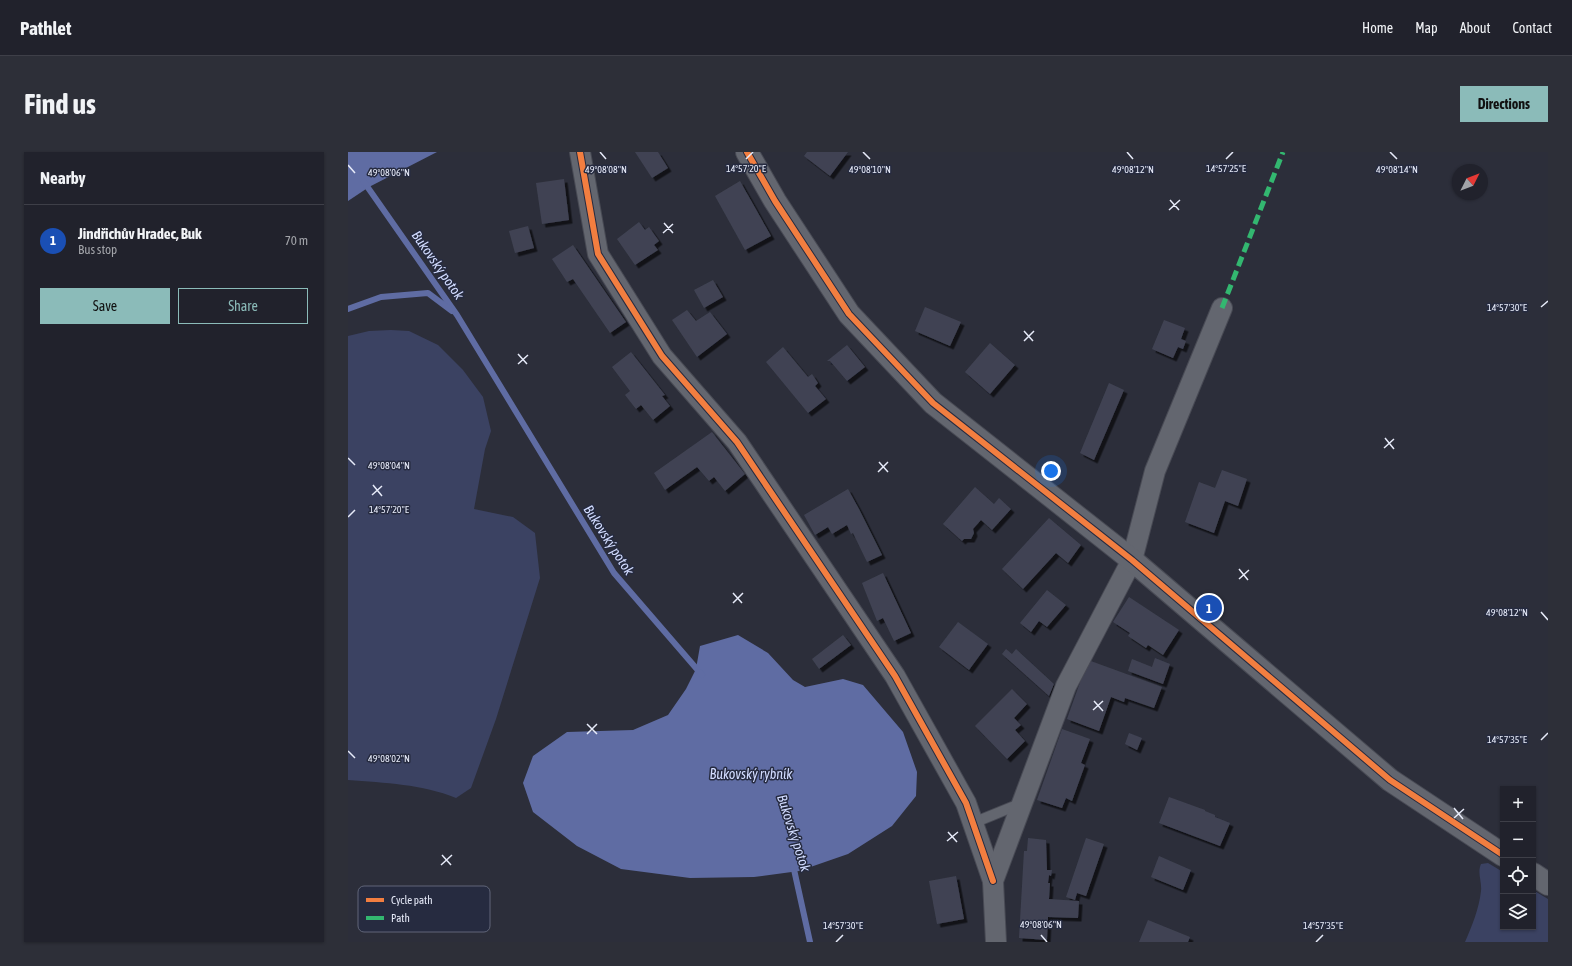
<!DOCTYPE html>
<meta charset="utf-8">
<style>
body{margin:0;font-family:"Asap Condensed",sans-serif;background:#2d2f38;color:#f1f3f6}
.controls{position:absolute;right:12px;bottom:12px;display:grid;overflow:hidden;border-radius:0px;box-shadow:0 1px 3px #0004}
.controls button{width:36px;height:36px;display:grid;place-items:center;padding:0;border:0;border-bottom:1px solid #3e3f48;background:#21222c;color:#f1f3f6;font:20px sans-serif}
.compass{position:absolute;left:1104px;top:12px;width:36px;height:36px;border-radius:50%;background:#21222c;box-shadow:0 1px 3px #0004;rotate:48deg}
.you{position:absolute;left:703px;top:319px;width:14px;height:14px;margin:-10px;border:3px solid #fff;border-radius:50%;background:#1a73e8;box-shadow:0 0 0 6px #1a73e833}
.badge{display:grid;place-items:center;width:26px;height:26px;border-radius:50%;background:#8bbbb9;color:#fff;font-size:13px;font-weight:700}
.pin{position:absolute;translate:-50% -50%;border:2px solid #fff;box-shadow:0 1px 4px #0006}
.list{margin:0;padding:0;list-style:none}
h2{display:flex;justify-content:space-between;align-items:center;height:52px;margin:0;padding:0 16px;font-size:17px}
h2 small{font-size:13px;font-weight:400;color:#a2a4a9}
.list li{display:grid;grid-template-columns:26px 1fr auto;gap:12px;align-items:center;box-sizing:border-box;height:72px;padding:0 16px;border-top:1px solid #3e3f48}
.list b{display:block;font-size:15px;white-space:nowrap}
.list p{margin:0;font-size:13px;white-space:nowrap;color:#a2a4a9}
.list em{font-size:13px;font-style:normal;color:#a2a4a9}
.actions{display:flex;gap:8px;padding:12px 16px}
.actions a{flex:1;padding:9px 0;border:1px solid #8bbbb9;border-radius:0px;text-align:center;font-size:14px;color:#8bbbb9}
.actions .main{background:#8bbbb9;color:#111}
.icon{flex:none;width:22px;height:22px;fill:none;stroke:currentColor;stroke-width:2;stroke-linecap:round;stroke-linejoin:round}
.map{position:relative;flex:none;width:1200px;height:790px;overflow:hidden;border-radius:0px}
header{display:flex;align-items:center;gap:24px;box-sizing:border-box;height:56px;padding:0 20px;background:#21222c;border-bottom:1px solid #3e3f48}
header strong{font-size:19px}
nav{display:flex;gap:22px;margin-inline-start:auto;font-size:14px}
.intro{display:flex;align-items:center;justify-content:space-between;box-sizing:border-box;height:96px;padding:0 24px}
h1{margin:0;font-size:28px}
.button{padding:10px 18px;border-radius:0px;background:#8bbbb9;color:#111;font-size:14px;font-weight:700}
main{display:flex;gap:24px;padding:0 24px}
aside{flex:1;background:#21222c;border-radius:0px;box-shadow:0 1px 3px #0004}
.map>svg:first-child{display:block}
.green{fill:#3b4262}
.water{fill:#5f6ca3}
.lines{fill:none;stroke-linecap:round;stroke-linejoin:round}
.stream{stroke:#5f6ca3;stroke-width:6}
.building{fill:#404353;filter:url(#shadow)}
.service-casing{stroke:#484a54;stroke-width:12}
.minor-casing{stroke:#484a54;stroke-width:22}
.tertiary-casing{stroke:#484a54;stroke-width:24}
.service{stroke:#63666f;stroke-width:10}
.minor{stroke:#63666f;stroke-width:20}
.tertiary{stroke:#63666f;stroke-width:22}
.quiet{stroke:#33b770;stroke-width:5;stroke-dasharray:10 5;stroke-linecap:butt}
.cycleway-casing{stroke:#262b40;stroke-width:8}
.cycleway{stroke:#f27e40;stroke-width:6}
.ticks{fill:none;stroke:#e7ebf9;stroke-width:1.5}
.labels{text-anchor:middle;stroke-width:3;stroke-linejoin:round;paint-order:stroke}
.water-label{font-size:14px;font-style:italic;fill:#d2dcff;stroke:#262b40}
.key{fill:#262b40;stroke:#606578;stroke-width:1}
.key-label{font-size:11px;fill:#e7ebf9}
.ticks-label{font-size:10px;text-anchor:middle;fill:#e7ebf9;stroke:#262b40;stroke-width:3;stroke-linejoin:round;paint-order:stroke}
</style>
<header>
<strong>Pathlet</strong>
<nav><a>Home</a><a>Map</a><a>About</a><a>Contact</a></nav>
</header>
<div class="intro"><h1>Find us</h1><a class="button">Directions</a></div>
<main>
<aside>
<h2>Nearby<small></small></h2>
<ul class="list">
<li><span class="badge" style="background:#1a4fb4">1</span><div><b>Jindřichův Hradec, Buk</b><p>Bus stop</p></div><em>70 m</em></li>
</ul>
<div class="actions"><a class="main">Save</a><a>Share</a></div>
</aside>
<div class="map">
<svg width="1200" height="790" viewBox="0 0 1200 790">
<defs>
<filter id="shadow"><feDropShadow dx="3.5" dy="3.5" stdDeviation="0" flood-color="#0009"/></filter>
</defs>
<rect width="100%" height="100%" fill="#2c2e3a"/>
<g class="green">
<path d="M43 178 61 179 90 193 115 218 135 245 143 279 137 297 126 357 165 365 187 381 192 426 148 567 123 636 108 646C74 632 37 631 0 628V184L21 179Z"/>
<path d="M1140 711 1155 720V775H1185V738L1200 747V790H1117C1124 774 1131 757 1133 739 1134 729 1129 721 1133 712Z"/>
</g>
<g class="water">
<path d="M0 0H89L21 35 0 49Z"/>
<path d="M390 483 420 501 445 528 457 535 495 527 515 533 555 580 569 620 568 644 544 674 500 702 451 719 406 725 342 726 273 717 229 694 185 660 175 631 185 604 219 580 285 578 320 563 338 537 348 517 352 494Z"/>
</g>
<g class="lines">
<g class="stream">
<path d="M16 30 109 163 266 421 354 523"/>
<path d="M0 157 33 145 80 141 104 159"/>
<path d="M445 713 462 790"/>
</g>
</g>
<g class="building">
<path d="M287 0H310L320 16 304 26Z"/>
<path d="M459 0H500L482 24 456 4Z"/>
<path d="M216 27 221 68 194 72 188 31Z"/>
<path d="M392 29 423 84 397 98 367 44Z"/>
<path d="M291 70 297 78 301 75 311 89 306 93 310 98 287 113 269 87Z"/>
<path d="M180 74 186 96 167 101 161 79Z"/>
<path d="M225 93 278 170 262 181 225 127 219 130 204 107Z"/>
<path d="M365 128 375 145 356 156 346 138Z"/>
<path d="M577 155 613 170 602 194 567 179Z"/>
<path d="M339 158 348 169 362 160 379 182 349 205 324 168Z"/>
<path d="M816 168 837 176 833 187 838 189 835 197 830 195 825 206 804 197Z"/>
<path d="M642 191 667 213 642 242 617 220Z"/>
<path d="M499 193 517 215 499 229 482 209H479Z"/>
<path d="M435 195 460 225 464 222 470 231 467 234 478 247 460 261 418 210Z"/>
<path d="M283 200 317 243 314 244 322 254 305 268 293 253 288 257 277 243 282 239 264 215Z"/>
<path d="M761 231 776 238 746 308 732 301Z"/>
<path d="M364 280 397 322 377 339 366 325 361 329 349 315 317 338 306 321Z"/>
<path d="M874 318 899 327 890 354 877 349 866 381 837 370 851 330 867 336Z"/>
<path d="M627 335 646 352 651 346 663 357 644 378 633 368 625 377 626 381 623 387H616L614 389 595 372Z"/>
<path d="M500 337 511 357 534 403 519 410 505 381 503 382 499 373 484 382 480 375 467 383 456 363Z"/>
<path d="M701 366 733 393 720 411 708 401 675 437 654 417Z"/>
<path d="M535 421 563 481 546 489 535 466 529 469 514 431Z"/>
<path d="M699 438 718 453 699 475 691 469 683 480 672 471Z"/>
<path d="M781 445 831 478 815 503 800 493 798 496 780 484 782 481 765 470Z"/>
<path d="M610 470 640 492 621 518 591 495Z"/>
<path d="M495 483 503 493 471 517 464 507Z"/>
<path d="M658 497 664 502 668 497 706 532 701 544 654 502Z"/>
<path d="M807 506 822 512 815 532 780 519 784 507 804 515Z"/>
<path d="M740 508 814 535 806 556 777 546 776 550 763 545 751 579 719 567Z"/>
<path d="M664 537 679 552 666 566 673 573 667 578 677 589 659 607 627 574Z"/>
<path d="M714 577 742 587 733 611 737 613 724 649 718 646 714 656 689 648Z"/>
<path d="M781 581 794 586 789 598 777 592Z"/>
<path d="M821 645 857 658V659L867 663V665L882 671 872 694 811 671Z"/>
<path d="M680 686 698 688 699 718H704L703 724 701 723 700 731H702L701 747 731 749 730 766 700 765 699 788 671 786 676 699H679Z"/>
<path d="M738 686 756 692 738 744 729 741 727 748 718 745Z"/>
<path d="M811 704 843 718 835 738 803 725Z"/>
<path d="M608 724 616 767 589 772 581 729Z"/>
<path d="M800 768 842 785 840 790H791Z"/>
</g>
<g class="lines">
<g class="service-casing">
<path id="service" d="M625 671 674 651"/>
</g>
<g class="minor-casing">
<g id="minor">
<path d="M232 0 250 102 314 204 389 290 547 524 618 651 645 729"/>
<path d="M648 790 645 729 718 534 784 408 807 319 874 156"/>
</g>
</g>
<g class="tertiary-casing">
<g id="tertiary">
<path d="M399 0 427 49 501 162 585 251 784 408 1042 628 1155 703"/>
<path d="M1185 722 1200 732"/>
</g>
</g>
<use href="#service" class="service"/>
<use href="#minor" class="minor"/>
<use href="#tertiary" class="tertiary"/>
<path class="quiet" d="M874 156 935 0"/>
<g class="cycleway-casing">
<g id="cycleway">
<path d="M232 0 250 102 314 204 389 290 547 524 618 651 645 729"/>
<path d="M399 0 427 49 501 162 585 251 784 408 1042 628 1155 703"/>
</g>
</g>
<use href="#cycleway" class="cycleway"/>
</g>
<path class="ticks" d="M252 0 258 7M515 0 522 7M779 0 785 7M1042 0 1049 7M398 7 405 0M878 7 885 0M0 13 7 21M822 48 831 58M821 58 832 48M316 71 325 81M315 81 325 72M1193 155 1200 149M676 179 685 189M676 189 686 179M170 202 179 212M170 212 180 203M1037 286 1046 297M1036 296 1046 287M0 306 7 313M531 310 540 320M530 320 540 310M25 333 34 344M24 343 34 334M0 365 7 358M891 417 900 428M891 427 901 418M385 441 394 451M385 451 395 441M1193 460 1200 468M746 549 755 559M745 558 755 549M239 572 249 582M239 582 249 572M1193 588 1200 581M0 599 7 606M1106 656 1115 667M1106 666 1116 657M600 680 609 690M599 689 610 680M94 703 103 713M93 713 104 703M693 783 699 790M488 790 495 783M968 790 975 783"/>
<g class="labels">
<g class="water-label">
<text transform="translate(90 113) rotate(55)" y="5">Bukovský potok</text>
<text transform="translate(261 388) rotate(57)" y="5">Bukovský potok</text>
<text x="403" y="627">Bukovský rybník</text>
<text transform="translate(446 681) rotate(72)" y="5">Bukovský potok</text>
</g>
</g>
<rect x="10" y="734" width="132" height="46" rx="6" class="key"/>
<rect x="18" y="746" width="18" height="4" fill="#f27e40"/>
<rect x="18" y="764" width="18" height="4" fill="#33b770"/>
<g class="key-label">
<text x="43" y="752">Cycle path</text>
<text x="43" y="770">Path</text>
</g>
<g class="ticks-label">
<text x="398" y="20">14°57'20"E</text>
<text x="878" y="20">14°57'25"E</text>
<text x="258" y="21">49°08'08"N</text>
<text x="522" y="21">49°08'10"N</text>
<text x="1049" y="21">49°08'14"N</text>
<text x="785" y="21">49°08'12"N</text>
<text x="41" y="24">49°08'06"N</text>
<text x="1159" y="159">14°57'30"E</text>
<text x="41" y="317">49°08'04"N</text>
<text x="41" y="361">14°57'20"E</text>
<text x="1159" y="464">49°08'12"N</text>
<text x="1159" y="591">14°57'35"E</text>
<text x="41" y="610">49°08'02"N</text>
<text x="693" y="776">49°08'06"N</text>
<text x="495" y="777">14°57'30"E</text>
<text x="975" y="777">14°57'35"E</text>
</g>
</svg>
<div class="controls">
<button>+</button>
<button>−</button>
<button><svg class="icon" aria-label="locate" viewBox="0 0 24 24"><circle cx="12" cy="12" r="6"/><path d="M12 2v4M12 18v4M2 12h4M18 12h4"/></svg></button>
<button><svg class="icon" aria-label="layers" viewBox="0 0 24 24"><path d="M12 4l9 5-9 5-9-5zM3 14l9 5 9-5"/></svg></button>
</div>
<svg class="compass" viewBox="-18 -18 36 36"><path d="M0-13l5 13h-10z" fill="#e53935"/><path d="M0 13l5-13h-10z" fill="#a2a4a9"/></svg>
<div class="you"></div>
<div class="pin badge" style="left:861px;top:456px;background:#1a4fb4">1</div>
</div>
</main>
